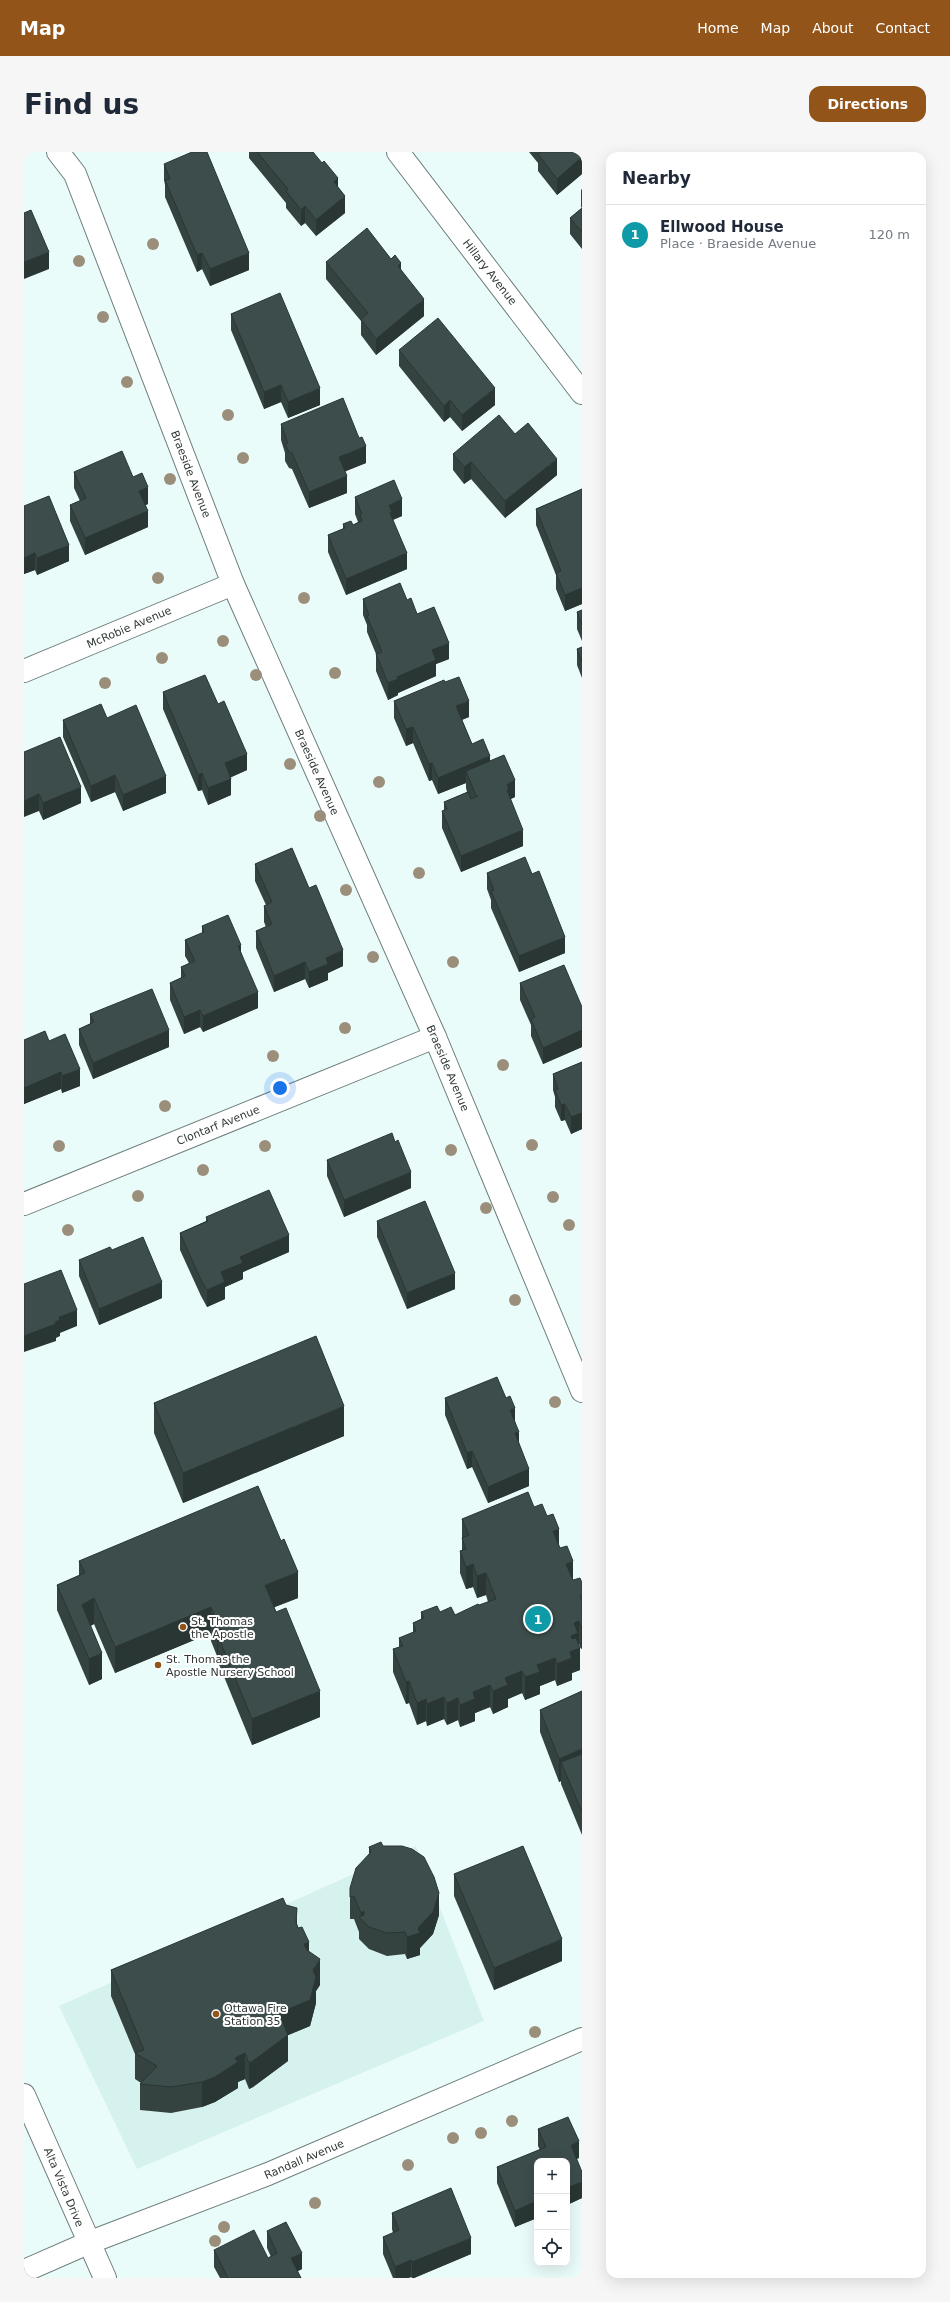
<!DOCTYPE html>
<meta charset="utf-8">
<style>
body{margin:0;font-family:"DejaVu Sans",sans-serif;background:#f6f6f7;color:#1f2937}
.controls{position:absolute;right:12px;bottom:12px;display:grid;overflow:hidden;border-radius:8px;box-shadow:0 4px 16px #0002}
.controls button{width:36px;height:36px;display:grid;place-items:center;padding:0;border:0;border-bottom:1px solid #e0e1e3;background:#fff;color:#1f2937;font:20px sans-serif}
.you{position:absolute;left:256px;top:936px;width:14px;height:14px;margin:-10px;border:3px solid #fff;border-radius:50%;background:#1a73e8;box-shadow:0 0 0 6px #1a73e833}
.badge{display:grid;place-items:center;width:26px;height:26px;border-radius:50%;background:#925419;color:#fff;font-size:13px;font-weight:700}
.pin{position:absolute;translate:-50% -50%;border:2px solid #fff;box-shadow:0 1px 4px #0006}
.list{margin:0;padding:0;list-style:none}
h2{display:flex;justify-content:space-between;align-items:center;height:52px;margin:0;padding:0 16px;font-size:17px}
h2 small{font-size:13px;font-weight:400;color:#747a83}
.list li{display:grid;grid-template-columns:26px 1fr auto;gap:12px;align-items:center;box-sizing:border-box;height:60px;padding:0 16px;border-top:1px solid #e0e1e3}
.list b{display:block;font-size:15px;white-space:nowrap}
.list p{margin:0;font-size:13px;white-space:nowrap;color:#747a83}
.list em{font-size:13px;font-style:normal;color:#747a83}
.icon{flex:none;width:22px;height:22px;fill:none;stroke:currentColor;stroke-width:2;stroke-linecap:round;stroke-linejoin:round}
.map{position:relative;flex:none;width:558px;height:2126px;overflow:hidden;border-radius:12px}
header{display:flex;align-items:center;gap:24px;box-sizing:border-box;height:56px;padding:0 20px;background:#925419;color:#fff}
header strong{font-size:19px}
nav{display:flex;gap:22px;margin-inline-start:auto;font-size:14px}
.intro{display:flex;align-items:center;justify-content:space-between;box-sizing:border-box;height:96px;padding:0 24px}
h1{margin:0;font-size:28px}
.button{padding:10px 18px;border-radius:12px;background:#925419;color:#fff;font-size:14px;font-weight:700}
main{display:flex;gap:24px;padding:0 24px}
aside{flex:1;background:#fff;border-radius:12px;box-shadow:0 4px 16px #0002}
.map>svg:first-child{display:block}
.built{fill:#d6f2ee}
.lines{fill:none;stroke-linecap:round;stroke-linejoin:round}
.street-casing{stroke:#6d7e7c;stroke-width:24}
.secondary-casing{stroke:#6d7e7c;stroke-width:24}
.street{stroke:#fff;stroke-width:22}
.secondary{stroke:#fff;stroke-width:22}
.tree{fill:#9b8f7c}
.wall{fill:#344240}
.shaded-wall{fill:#2a3634}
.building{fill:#3c4d4b;stroke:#2a3634}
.poi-dot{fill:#925419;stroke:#fff;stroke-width:1.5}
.labels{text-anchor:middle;stroke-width:4;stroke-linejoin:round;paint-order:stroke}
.street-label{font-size:11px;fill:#313837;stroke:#fff}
.poi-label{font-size:11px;fill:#313837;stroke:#fff;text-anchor:start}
</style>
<header>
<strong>Map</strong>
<nav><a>Home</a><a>Map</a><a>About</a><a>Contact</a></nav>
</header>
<div class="intro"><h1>Find us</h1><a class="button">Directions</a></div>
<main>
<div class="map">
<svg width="558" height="2126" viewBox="0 0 558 2126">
<rect width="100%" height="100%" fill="#e9fcfa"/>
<path class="built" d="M392 1694 460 1869 113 2017 35 1854Z"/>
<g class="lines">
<g class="street-casing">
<g id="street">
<path d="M34 0 51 22 209 432 411 885 558 1239"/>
<path d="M374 0 558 241"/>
<path d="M0 519 209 432"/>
<path d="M0 1052 411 885"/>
<path d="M0 2119 64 2091 244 2022 558 1887"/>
</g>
</g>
<g class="secondary-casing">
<path id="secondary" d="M0 1943 81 2126"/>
</g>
<use href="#street" class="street"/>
<use href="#secondary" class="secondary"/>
</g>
<g class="tree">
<circle cx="129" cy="92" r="6"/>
<circle cx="55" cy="109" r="6"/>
<circle cx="79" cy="165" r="6"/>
<circle cx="103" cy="230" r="6"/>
<circle cx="204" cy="263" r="6"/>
<circle cx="219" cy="306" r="6"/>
<circle cx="146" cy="327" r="6"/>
<circle cx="134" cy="426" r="6"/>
<circle cx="280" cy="446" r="6"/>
<circle cx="199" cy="489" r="6"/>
<circle cx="138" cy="506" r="6"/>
<circle cx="311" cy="521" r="6"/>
<circle cx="232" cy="523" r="6"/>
<circle cx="81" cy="531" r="6"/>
<circle cx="266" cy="612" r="6"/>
<circle cx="355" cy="630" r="6"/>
<circle cx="296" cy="664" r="6"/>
<circle cx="395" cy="721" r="6"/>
<circle cx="322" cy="738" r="6"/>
<circle cx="349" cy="805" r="6"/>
<circle cx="429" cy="810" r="6"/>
<circle cx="321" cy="876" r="6"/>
<circle cx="249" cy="904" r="6"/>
<circle cx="479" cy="913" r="6"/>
<circle cx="141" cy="954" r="6"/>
<circle cx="508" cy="993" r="6"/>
<circle cx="35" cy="994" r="6"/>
<circle cx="241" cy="994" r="6"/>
<circle cx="427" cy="998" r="6"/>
<circle cx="179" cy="1018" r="6"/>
<circle cx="114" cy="1044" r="6"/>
<circle cx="529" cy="1045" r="6"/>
<circle cx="462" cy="1056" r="6"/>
<circle cx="545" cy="1073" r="6"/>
<circle cx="44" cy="1078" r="6"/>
<circle cx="491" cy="1148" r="6"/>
<circle cx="531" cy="1250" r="6"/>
<circle cx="511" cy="1880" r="6"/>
<circle cx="488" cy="1969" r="6"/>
<circle cx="457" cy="1981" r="6"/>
<circle cx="429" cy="1986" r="6"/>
<circle cx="384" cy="2013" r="6"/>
<circle cx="291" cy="2051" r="6"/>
<circle cx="200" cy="2075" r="6"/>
<circle cx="191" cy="2089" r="6"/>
</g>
<g class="wall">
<path d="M225 0H290V2L314 35 321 61 292 84 281 71 277 74 262 56V51L225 6Z"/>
<path d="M505 0H558V22L533 43 514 19V11Z"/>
<path d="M140 12 225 118 186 134 178 117 173 120 141 45V33L140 28Z"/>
<path d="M558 37V97L546 82V66L558 56 557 55V38Z"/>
<path d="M367 107 377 118 400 164 352 203 337 183V169L302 127V110Z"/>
<path d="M207 162 296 253 264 266 257 250 240 257 207 178Z"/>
<path d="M375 198 471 253 438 279 426 265 420 270 375 214Z"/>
<path d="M257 272 342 311 321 319 323 341 285 356 268 317 265 316 261 309V301L257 288Z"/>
<path d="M491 282 533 323 481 366 447 327 440 332 429 318V302Z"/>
<path d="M50 320 109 325 124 352 121 353 124 375 61 403 46 369V353L56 349 50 336Z"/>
<path d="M558 337V452L541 459 532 437V423L512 373V357Z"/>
<path d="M331 345 378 364 369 368 383 417 322 443 304 400V383L319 377V372L329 373 334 370 331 362Z"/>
<path d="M0 354 45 409 13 423 11 418 0 422Z"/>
<path d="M339 447 383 448 393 462 425 507 412 512V524L374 541V543L364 548 352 519V502L343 480V473L339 463Z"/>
<path d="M558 458V489L553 477V460Z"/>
<path d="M558 495V526L553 513V497Z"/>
<path d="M421 530 445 565 438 568 448 592 466 609 491 645 486 647 499 694 437 720 418 676V659H420V650L443 640 442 636V631L414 642 408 628 405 629 389 591 382 594 370 566V549Z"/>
<path d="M139 540 194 552 223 618 207 625V643L184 653 178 638 174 639 139 557Z"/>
<path d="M83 566 142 641 99 659 91 640 67 650 39 585V568Z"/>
<path d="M0 600 57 651 19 668 15 659Z"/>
<path d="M231 712 319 814 304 821V828L285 836 281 827 250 840 232 796V779L242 775 240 770V754L242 753 231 729Z"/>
<path d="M463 721 541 801 495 820 467 756V748L463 737Z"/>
<path d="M178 774 217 800 234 856 179 880 176 875 160 882 146 848V831L157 826V815L165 811 161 804V788L178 781Z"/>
<path d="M496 831 558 855V895L519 912 507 884V873L496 848Z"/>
<path d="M66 862 145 895 69 927 55 893V877L66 872Z"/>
<path d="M0 888 25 889 56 934 38 941 37 937 0 952Z"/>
<path d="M558 910V977L547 982 541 968 537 969 531 955V945L529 938V922Z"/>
<path d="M303 1008 387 1036 320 1065 303 1024Z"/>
<path d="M182 1065 265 1100 219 1120V1127L201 1135V1147L183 1155 177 1144 156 1098V1081L182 1069Z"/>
<path d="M353 1069 431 1137 383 1157 353 1085Z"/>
<path d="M88 1098 138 1146 75 1173 55 1124V1108Z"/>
<path d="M421 1246 491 1269 495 1292 505 1334 464 1351 448 1315 443 1317 421 1263Z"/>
<path d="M130 1251 320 1284 159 1351 130 1281Z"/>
<path d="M510 1355 535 1394 549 1428 558 1431V1496L557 1497 555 1492H554L556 1518 548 1521V1528L533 1534 531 1528 516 1534V1542L501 1548 498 1541 484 1547V1555L469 1562 466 1555 451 1561V1569L436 1575 434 1568 423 1573 420 1567 403 1574 402 1569 393 1573 385 1551 382 1552 369 1520V1497L375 1495V1486L389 1481V1471L397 1467V1460H416L431 1463 464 1450 462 1443 453 1446 449 1435 442 1437 436 1421V1399L438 1398V1367Z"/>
<path d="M55 1409 274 1446 250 1455 296 1565 228 1593 194 1510V1504H193L187 1489V1481L91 1521 70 1472 66 1474 78 1527 65 1533 33 1458V1433L55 1423Z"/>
<path d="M558 1539V1683L537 1632V1629L535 1630 516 1580V1558Z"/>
<path d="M359 1694 415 1763 409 1782 396 1796V1803L383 1807 381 1802 363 1804 345 1797 335 1787V1780L330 1767H326V1736L345 1703V1695Z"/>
<path d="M430 1722 538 1809 470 1838 430 1744Z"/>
<path d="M262 1753 273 1773 285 1800 296 1833 292 1839V1851L286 1874 264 1883V1909L229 1935 225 1937 221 1927 214 1930V1936L191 1950 178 1955 147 1961 116 1958V1932L117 1931 111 1927V1902L87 1844V1818Z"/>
<path d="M514 1977 555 2006 552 2007 558 2046 543 2053V2009H513V2066L491 2075 473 2031V2015L516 1998 514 1994Z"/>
<path d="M368 2061 447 2102 390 2126H388L387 2125 384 2126H369L359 2102V2085L369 2081 368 2077Z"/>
<path d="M243 2079 278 2117 273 2119 277 2126H196L190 2115V2098L244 2106 247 2105 243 2096Z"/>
</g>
<g class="shaded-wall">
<path d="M558 5V22L533 43V27Z"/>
<path d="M314 26V43L310 30Z"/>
<path d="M321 44V61L292 84V68Z"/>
<path d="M281 54V71L277 74V58Z"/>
<path d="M25 100V117L0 127V110Z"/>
<path d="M178 101V117L173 120V103Z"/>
<path d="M225 101V118L186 134V117Z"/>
<path d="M377 111V127L374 114Z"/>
<path d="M400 147V164L352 203V187Z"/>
<path d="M257 233V250L240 257V240Z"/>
<path d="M296 236V253L264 266V250Z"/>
<path d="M471 236V253L438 279V263Z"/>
<path d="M426 248V265L420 270V254Z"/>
<path d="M342 294V311L315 322V305Z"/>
<path d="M533 307V323L481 366V349Z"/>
<path d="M447 310V327L440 332V315Z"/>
<path d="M323 324V341L285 356V340Z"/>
<path d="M124 335V352L115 356V339Z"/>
<path d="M378 347V364L368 368 366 377 365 353Z"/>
<path d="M124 359V375L61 403V386Z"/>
<path d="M45 393V409L13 423V406Z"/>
<path d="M11 401V418L0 422V406Z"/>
<path d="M383 401V417L322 443V427Z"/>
<path d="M558 436V452L541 459V443Z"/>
<path d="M425 491V507L412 512V524L374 541V543L364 548V531L373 525 408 498Z"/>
<path d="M445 549V565L432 570V554Z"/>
<path d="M389 575V591L382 594V577Z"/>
<path d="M223 602V618L201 628V611Z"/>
<path d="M466 604V621L442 619V631L414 642V626Z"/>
<path d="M408 611V628L405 629V612Z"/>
<path d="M178 621V638L174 639V623Z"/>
<path d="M91 623V640L67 650V634Z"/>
<path d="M142 624V641L99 659V643Z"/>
<path d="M207 627V643L184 653V636Z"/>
<path d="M491 628V645L485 648 483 654V632Z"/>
<path d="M57 635V651L19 668V651Z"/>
<path d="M15 642V659L0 665V649Z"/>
<path d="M499 678V694L437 720V704Z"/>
<path d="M541 785V801L495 820V804Z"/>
<path d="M217 793V809L214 794Z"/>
<path d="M319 798V814L304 821V828L285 836V820L302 806Z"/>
<path d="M281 810V827L250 840V824Z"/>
<path d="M234 840V856L179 880V864Z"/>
<path d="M176 858V875L160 882V865Z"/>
<path d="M145 878V895L69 927V911Z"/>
<path d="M558 878V895L519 912V896Z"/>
<path d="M56 917V934L38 941V924Z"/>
<path d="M37 920V937L0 952V936Z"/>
<path d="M541 952V968L537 969V953Z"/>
<path d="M558 961V977L547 982V965Z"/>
<path d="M387 1020V1036L320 1065V1048Z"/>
<path d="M265 1083V1100L219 1120V1127L201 1135V1147L183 1155V1138L197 1120 216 1105Z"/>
<path d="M431 1121V1137L383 1157V1141Z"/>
<path d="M138 1130V1146L75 1173V1157Z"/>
<path d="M53 1158V1174L36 1181V1184L32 1186V1189L0 1200V1184L31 1170 35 1165Z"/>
<path d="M320 1254V1284L159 1351V1321Z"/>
<path d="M491 1256V1273L486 1258Z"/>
<path d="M495 1280V1296L491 1281Z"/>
<path d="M448 1299V1315L443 1317V1301Z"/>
<path d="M505 1317V1334L464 1351V1335Z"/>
<path d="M535 1377V1399L529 1379Z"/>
<path d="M549 1409V1431L542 1412Z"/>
<path d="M449 1412V1435L442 1437V1415Z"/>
<path d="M274 1420V1446L241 1459V1433Z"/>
<path d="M462 1421V1443L453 1446V1424Z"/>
<path d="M70 1446V1472L58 1479V1453Z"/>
<path d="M187 1455V1481L91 1521V1495Z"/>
<path d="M555 1469V1492H554L556 1496V1518L548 1521V1528L533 1534V1512L547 1484 550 1471Z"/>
<path d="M558 1474V1496L557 1497V1475Z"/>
<path d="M197 1477V1491L194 1484V1504H193V1478Z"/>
<path d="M78 1501V1527L65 1533V1507Z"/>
<path d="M531 1506V1528L516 1534V1542L501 1548V1525L513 1513Z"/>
<path d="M498 1519V1541L484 1547V1555L469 1562V1539L481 1526Z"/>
<path d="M385 1529V1551L382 1552V1530Z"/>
<path d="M466 1533V1555L451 1561V1569L436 1575V1553L449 1540Z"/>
<path d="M296 1539V1565L228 1593V1567Z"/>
<path d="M420 1545V1567L403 1574V1552Z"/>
<path d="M434 1546V1568L423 1573V1551Z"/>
<path d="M402 1547V1569L393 1573V1551Z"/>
<path d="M558 1597V1619L537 1610V1629L535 1630V1607Z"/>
<path d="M415 1741V1763L409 1782 396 1796V1803L383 1807V1785L394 1776Z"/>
<path d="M273 1756V1782L272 1770Z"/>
<path d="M340 1759V1770L337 1766V1761Z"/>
<path d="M538 1787V1809L470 1838V1816Z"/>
<path d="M285 1790V1816L280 1792Z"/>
<path d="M296 1807V1833L292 1839V1851L286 1874 255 1887V1861L289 1818Z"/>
<path d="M264 1883V1909L229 1935 225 1937V1911Z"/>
<path d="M221 1901V1927L214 1930V1936L191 1950 178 1955V1930L211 1906Z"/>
<path d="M555 1989V2006L547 2009V1993Z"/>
<path d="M558 2030V2046L543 2053V2036Z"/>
<path d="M513 2049V2066L491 2075V2059Z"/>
<path d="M447 2086V2102L390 2126H388V2110Z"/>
<path d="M278 2101V2117L267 2123V2106Z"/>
<path d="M387 2108V2125L384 2126H371V2115Z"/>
</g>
<g class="building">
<path d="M168 0H183L225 101 186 117 178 101 173 103 141 28 146 27 140 12Z"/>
<path d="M233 0H289L298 11 300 9 314 26 310 30 321 44 292 68 281 54 277 58 262 39 264 37Z"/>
<path d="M517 0H558V5L533 27 514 2Z"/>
<path d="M558 56V80L546 66Z"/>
<path d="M7 58 25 100 0 110V61Z"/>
<path d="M343 76 367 107 371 103 377 111 374 114 400 147 352 187 337 167 344 161 302 110Z"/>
<path d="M256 141 296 236 264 250 257 233 240 240 207 162Z"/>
<path d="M414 166 471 236 438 263 426 248 420 254 375 198Z"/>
<path d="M319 246 335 286 338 285 342 294 315 305 323 324 285 340 268 301 265 300 261 292 264 291 257 272Z"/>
<path d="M475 263 491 282 504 271 533 307 481 349 447 310 440 315 429 302Z"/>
<path d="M98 299 109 325 118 321 124 335 115 339 124 359 61 386 46 353 62 346 50 320Z"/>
<path d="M370 328 378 347 365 353 368 360 366 361 383 401 322 427 304 383 321 376 319 372 327 369 329 373 338 369 336 363 338 362 331 345Z"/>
<path d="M558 337V436L541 443 532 421 537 419 512 357Z"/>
<path d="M25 344 45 393 13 406 11 401 0 406V354Z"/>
<path d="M376 431 383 448 387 446 393 462 410 455 425 491 408 498 412 508 373 525 374 527 364 531 352 502 358 500 343 464 345 463 339 447Z"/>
<path d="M558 458V473L553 460Z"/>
<path d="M558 495V510L553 497Z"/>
<path d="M181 523 194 552 200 549 223 602 201 611 207 627 184 636 178 621 174 623 139 540Z"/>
<path d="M435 525 445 549 432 554 448 592 459 587 466 604 414 626 408 611 405 612 389 575 382 577 370 549 420 528 421 530Z"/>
<path d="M77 552 83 566 112 553 142 624 99 643 91 623 67 634 39 568Z"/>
<path d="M36 585 57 635 19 651 15 642 0 649V600Z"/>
<path d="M480 603 491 628 483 632 485 637 483 638 499 678 437 704 418 659 423 657 420 650 444 640 447 647 454 644H452L442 619Z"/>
<path d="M268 696 285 736 292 733 319 798 302 806 304 812 285 820 281 810 250 824 232 779 248 772 240 754 248 750 231 712Z"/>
<path d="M501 705 508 722 515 719 541 785 495 804 467 739 470 738 463 721Z"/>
<path d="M204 763 217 793 214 794 234 840 179 864 176 858 160 865 146 831 161 824 157 815 171 809 161 788 180 780 178 774Z"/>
<path d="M540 813 558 855V878L519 896 507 867 511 865 496 831Z"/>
<path d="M128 837 145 878 69 911 55 877 70 870 66 862Z"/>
<path d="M21 879 25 889 41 882 56 917 38 924 37 920 0 936V888Z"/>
<path d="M558 910V961L547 965 541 952 537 953 531 938 534 937 529 922Z"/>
<path d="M368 981 371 990 374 988 387 1020 320 1048 303 1008Z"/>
<path d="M245 1038 265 1083 216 1105 219 1111 197 1120 201 1130 183 1138 177 1128 156 1081 184 1069 182 1065Z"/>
<path d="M401 1049 431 1121 383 1141 353 1069Z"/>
<path d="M119 1085 138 1130 75 1157 55 1108 86 1095 88 1098Z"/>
<path d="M37 1118 53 1158 35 1165 36 1168 31 1170 32 1172 0 1184V1132Z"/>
<path d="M292 1184 320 1254 159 1321 130 1251Z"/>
<path d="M473 1225 482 1246 486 1244 491 1256 486 1258 495 1280 491 1281 505 1317 464 1335 448 1299 443 1301 421 1246Z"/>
<path d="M234 1334 257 1389 260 1387 274 1420 241 1433 252 1460 262 1456 296 1539 228 1567 194 1484 199 1482 197 1477 193 1478 187 1463 190 1462 187 1455 91 1495 70 1446 58 1453 78 1501 65 1507 33 1433 61 1421 55 1409Z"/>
<path d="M504 1340 510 1355 518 1352 523 1364 529 1362 535 1377 529 1379 536 1396 543 1394 549 1409 542 1412 549 1428 556 1426 558 1431V1443L556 1444 558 1449V1474L557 1475 555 1469 550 1471 554 1481 547 1484 548 1487 552 1486 556 1496 546 1500 548 1506 533 1512 531 1506 513 1513 516 1520 501 1525 498 1519 481 1526 484 1533 469 1539 466 1533 449 1540 451 1547 436 1553 434 1546 423 1551 420 1545 403 1552 402 1547 393 1551 385 1529 382 1530 369 1497 379 1494 375 1486 392 1479 389 1471 400 1466 397 1460 413 1454 416 1460 427 1455 431 1463 454 1452 455 1453 472 1447 462 1421 453 1424 449 1412 442 1415 436 1399 442 1397 438 1386 445 1383 438 1367Z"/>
<path d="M558 1539V1597L535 1607 516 1558Z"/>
<path d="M558 1602V1660L537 1610Z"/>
<path d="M357 1690 359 1694H378L388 1697 400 1705 410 1725 415 1741 409 1760 394 1776 396 1781 383 1785 381 1780 363 1781 345 1775 335 1765 340 1763V1759L337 1761 330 1744 326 1745V1736L332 1716 347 1700 345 1695Z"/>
<path d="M499 1694 538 1787 470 1816 430 1722Z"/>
<path d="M259 1746 262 1753 273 1756 272 1770 274 1776 278 1775 285 1790 280 1792 283 1798 296 1807 289 1818 292 1825 286 1848 255 1861 264 1883 229 1909 225 1911 221 1901 211 1906 214 1910 191 1925 178 1930 147 1935 116 1932 133 1914 111 1901 120 1898 87 1818Z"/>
<path d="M544 1965 555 1989 547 1993 558 2020V2030L543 2036V2009H513V2049L491 2059 473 2015 522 1995 514 1977Z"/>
<path d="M427 2036 447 2086 388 2110 387 2108 371 2115 359 2085 375 2078 368 2061Z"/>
<path d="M262 2070 278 2101 267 2106 277 2126H204L190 2098 230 2078 244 2106 253 2101 243 2079Z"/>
</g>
<g class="poi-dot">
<circle cx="159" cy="1475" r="4"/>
<circle cx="134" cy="1513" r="4"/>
<circle cx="192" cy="1862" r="4"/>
</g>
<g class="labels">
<g class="street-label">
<text transform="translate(466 120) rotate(52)" y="4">Hillary Avenue</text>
<text transform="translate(167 322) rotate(69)" y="4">Braeside Avenue</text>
<text transform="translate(105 475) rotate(-23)" y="4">McRobie Avenue</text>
<text transform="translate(293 620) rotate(66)" y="4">Braeside Avenue</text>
<text transform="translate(424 916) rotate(67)" y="4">Braeside Avenue</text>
<text transform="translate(194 973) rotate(-22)" y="4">Clontarf Avenue</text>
<text transform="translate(280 2007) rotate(-23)" y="4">Randall Avenue</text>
<text transform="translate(40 2035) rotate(67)" y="4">Alta Vista Drive</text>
</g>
<g class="poi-label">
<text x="167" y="1473">St. Thomas<tspan x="167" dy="13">the Apostle</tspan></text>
<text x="142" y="1511">St. Thomas the<tspan x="142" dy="13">Apostle Nursery School</tspan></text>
<text x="200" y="1860">Ottawa Fire<tspan x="200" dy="13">Station 35</tspan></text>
</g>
</g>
</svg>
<div class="controls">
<button>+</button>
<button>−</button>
<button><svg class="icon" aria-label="locate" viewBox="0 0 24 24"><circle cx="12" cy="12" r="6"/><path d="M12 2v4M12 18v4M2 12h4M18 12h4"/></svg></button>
</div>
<div class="you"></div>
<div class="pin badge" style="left:514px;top:1467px;background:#0f9aa8">1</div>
</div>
<aside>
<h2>Nearby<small></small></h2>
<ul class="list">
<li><span class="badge" style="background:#0f9aa8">1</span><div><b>Ellwood House</b><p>Place · Braeside Avenue</p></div><em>120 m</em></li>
</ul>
</aside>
</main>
